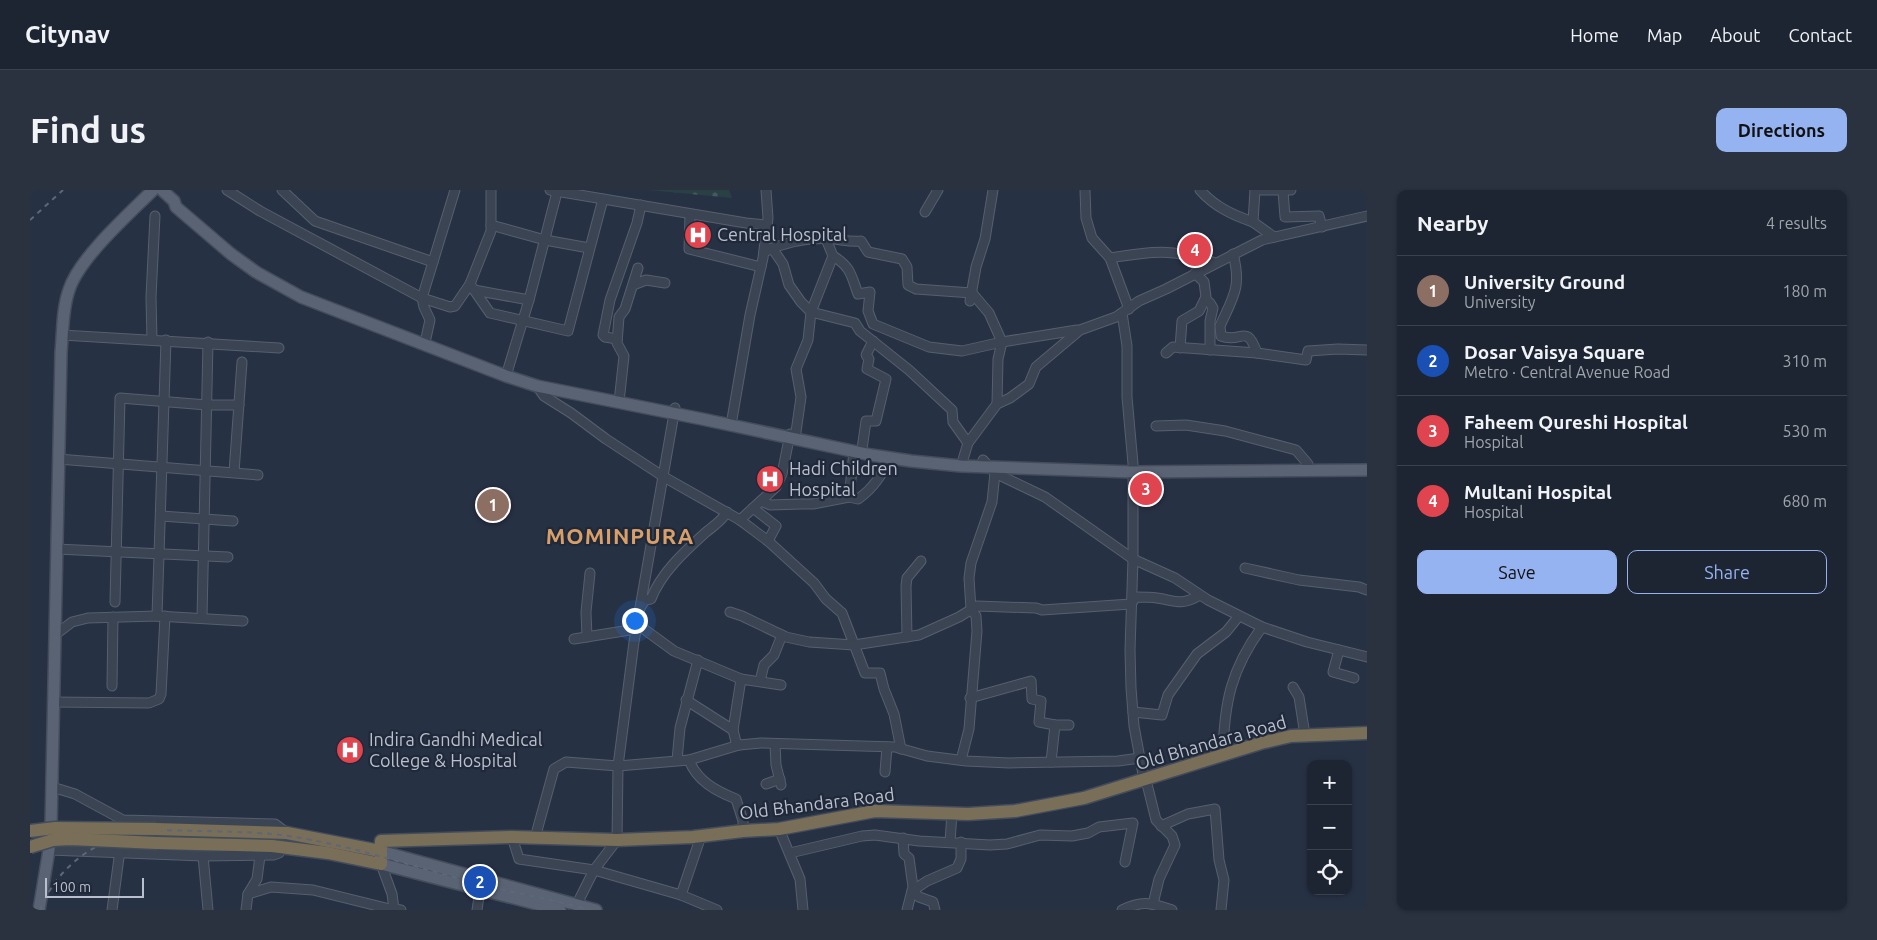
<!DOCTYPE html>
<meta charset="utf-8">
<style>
body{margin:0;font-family:Ubuntu,sans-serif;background:#2a313f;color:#f1f3f6}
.controls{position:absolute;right:15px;bottom:15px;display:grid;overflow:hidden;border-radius:10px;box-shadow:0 1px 4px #0004}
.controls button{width:45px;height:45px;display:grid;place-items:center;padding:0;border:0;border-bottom:1px solid #3b424e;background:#1d2533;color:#f1f3f6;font:25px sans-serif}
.scale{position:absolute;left:15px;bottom:12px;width:99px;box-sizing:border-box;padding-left:5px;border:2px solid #b9bfcd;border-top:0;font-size:14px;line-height:18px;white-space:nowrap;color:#b9bfcd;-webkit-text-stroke:4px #202939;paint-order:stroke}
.you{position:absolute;left:604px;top:430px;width:18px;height:18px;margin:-12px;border:4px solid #fff;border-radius:50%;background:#1a73e8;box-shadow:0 0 0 8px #1a73e833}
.badge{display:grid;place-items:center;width:32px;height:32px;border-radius:50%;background:#95b2f1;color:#fff;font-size:16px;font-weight:700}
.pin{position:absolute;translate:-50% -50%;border:2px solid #fff;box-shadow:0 1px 5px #0006}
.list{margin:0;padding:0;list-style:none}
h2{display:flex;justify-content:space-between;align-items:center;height:65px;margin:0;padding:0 20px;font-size:21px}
h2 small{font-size:16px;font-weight:400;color:#a0a5ac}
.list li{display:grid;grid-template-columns:32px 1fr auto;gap:15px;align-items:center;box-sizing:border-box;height:70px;padding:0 20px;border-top:1px solid #3b424e}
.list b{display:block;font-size:19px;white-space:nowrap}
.list p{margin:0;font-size:16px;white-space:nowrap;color:#a0a5ac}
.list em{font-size:16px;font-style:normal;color:#a0a5ac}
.actions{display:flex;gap:10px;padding:15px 20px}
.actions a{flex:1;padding:11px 0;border:1px solid #95b2f1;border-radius:10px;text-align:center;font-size:18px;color:#95b2f1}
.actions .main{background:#95b2f1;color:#111}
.icon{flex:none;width:28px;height:28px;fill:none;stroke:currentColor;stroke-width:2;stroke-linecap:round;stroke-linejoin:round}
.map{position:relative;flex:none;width:1337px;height:720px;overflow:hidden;border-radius:10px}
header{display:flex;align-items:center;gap:30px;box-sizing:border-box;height:70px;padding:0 25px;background:#1d2533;border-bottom:1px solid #3b424e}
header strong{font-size:24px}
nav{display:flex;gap:28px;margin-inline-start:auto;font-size:18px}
.intro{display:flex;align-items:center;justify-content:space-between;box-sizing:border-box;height:120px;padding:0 30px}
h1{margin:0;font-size:35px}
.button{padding:12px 22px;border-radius:10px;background:#95b2f1;color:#111;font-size:18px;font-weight:700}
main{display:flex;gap:30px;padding:0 30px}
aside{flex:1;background:#1d2533;border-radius:10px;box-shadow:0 1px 4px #0004}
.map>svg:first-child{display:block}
.cemetery{fill:url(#cemetery-stones)}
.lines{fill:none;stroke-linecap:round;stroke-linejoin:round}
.minor-casing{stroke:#575f6d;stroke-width:11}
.major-casing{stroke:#454d5c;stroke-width:14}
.highway-casing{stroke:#434c5b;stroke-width:15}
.minor{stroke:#3b4453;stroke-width:9}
.major{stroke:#596373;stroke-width:11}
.highway{stroke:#796e58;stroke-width:12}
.rail{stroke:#5d677a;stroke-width:2;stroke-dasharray:5 5;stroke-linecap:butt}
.highway-bridge-casing{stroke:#434c5b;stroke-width:15;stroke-linecap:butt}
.highway-bridge{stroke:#796e58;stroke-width:12}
.labels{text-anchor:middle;stroke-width:4.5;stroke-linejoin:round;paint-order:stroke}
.poi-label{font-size:18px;fill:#b9bfcd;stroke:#202939;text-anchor:start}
.street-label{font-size:18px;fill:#b9bfcd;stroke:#202939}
.district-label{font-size:22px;font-weight:bold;letter-spacing:1px;fill:#d89f69;stroke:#202939}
</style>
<header>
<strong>Citynav</strong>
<nav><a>Home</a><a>Map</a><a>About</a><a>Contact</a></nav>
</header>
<div class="intro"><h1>Find us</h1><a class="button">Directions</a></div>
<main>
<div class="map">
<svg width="1337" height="720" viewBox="0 0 1337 720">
<defs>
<pattern id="cemetery-stones" width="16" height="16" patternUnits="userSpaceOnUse" patternTransform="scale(1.25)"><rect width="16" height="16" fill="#294044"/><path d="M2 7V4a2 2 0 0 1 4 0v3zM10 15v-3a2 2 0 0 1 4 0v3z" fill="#465a5e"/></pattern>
</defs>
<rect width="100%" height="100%" fill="#273144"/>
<path class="cemetery" d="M619 0H699L702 8Z"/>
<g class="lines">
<g class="minor-casing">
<g id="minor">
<path d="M197 0 230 21 392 108 420 117 425 116 440 94"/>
<path d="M252 0 285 31 403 72"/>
<path d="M461 0V41L440 94 444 100 499 110"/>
<path d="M520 0 716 33 737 35"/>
<path d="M1055 0 1056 28 1062 48 1080 68 1099 119"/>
<path d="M1170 0C1185 17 1203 25 1223 32"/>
<path d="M1225 0 1223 32 1244 47"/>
<path d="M1225 0H1261"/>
<path d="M1253 1 1255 27 1289 26 1292 37"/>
<path d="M895 22 908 0"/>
<path d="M660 24 659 59 731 77"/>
<path d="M461 35 515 50 559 58"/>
<path d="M796 49 803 66 781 122 825 133 830 141 879 180 922 220 923 232 938 253"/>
<path d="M742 58 753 74 759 95 771 112 781 122 778 150 766 179 771 207 765 249"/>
<path d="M734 62C757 51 778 47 803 49 813 50 821 52 831 51L838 62 872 69 877 77 878 95 886 99 942 103 959 123 972 152 968 169 967 214"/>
<path d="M1203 64C1212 97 1203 107 1190 136L1191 146C1212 154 1216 132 1227 163"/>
<path d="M803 66C821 77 821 85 828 104L840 102 838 121 843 134 899 157 932 161 972 152 1047 140"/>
<path d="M1080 68C1123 61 1143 58 1185 73"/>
<path d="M603 95 616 90 635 93"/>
<path d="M444 100 460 123 538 141 573 9"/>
<path d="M1175 109 1180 113 1183 118 1180 131V160"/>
<path d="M940 111 946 77 955 49 963 0"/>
<path d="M1092 123 1097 156V207L1103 274V369L1100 460 1101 498 1104 536 1114 590"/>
<path d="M32 145 249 158"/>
<path d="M396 148 400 130 394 117 392 108 425 0"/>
<path d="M587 149 575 147 573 145 580 110 607 33 611 15"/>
<path d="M122 150 121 107 125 26"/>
<path d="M1150 158 1152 131 1169 121 1176 107 1174 92 1165 83"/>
<path d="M1136 163 1143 157 1227 163 1276 170 1278 161 1308 159 1337 160"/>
<path d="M476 186 499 110 527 2"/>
<path d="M507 196 514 206 541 223 576 249 634 287 710 330 746 297 752 284 760 244"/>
<path d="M589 212 594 166 587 153 589 127 595 119 608 78"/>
<path d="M701 235 720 125 733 68 738 28 736 0"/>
<path d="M1126 236 1156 235 1195 241 1266 260 1278 274"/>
<path d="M832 259 836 231H846L856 189 837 179 839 169 836 165 843 151"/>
<path d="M28 269 228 285"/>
<path d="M953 270 965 283 1015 307 1103 369 1145 388 1178 410 1232 437 1277 452 1337 467"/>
<path d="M931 276 938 253 967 214 980 208 999 194 1006 177 1050 140 1086 127 1109 111 1136 99 1232 50 1337 26"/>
<path d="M204 282 212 172"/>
<path d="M819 307 824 262"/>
<path d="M731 311 740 315 771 314H783L819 307 828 309C844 298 852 284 860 268"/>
<path d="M723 318 746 336 738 351"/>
<path d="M131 326 203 331"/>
<path d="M710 330 738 351 784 393 796 409 812 423 835 483H850L854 499 864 524 871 559"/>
<path d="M26 359 198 367"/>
<path d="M1215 378 1269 390 1329 397 1337 400"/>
<path d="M85 412 90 208 177 215H209"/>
<path d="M610 418 615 410 621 409C631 383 654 362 675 343 683 336 691 332 697 322"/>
<path d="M700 422 712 426 756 447 779 452 824 455 889 445 929 427 947 416 1006 418 1012 420 1101 414 1106 407C1113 407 1120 407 1127 408 1147 411 1151 416 1170 405"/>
<path d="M127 426 136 150"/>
<path d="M172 428 178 152"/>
<path d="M607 434 644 461 711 489 751 495"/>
<path d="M25 445 42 432 58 428 127 426 213 431"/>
<path d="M557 447 556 422 560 383"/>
<path d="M877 447 876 396 877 388 891 371"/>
<path d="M544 449 606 439"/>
<path d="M1309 460 1303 482 1324 488"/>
<path d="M730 491 734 475 744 465 752 445"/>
<path d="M82 496 83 427"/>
<path d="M1263 497 1269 507 1275 545"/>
<path d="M940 508 1001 491 1002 509 1011 511 1009 532 1025 535H1039"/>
<path d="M656 510 703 540 706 552 709 555"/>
<path d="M23 512 119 513 129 509 131 504 135 426"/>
<path d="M1103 522 1132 525 1138 505 1167 464 1196 442 1209 426"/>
<path d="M703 540 711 489"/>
<path d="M745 554 746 575 751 595"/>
<path d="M1193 565C1194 513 1201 479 1232 437"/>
<path d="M647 570 650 538 668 470"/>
<path d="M659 570C667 591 686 601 706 609L713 631V641"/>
<path d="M931 570 939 539 947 441 946 426 941 419 939 388 941 373 962 312 965 283"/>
<path d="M1021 572 1025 535"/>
<path d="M855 582 857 557"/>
<path d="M1116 590 1126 630 1142 646 1145 655 1129 689 1123 714"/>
<path d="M736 594 750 589"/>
<path d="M22 597 45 604 93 630 245 634 257 643"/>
<path d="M1131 636 1158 624 1185 619 1189 670 1194 690 1191 720"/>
<path d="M749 639 770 689 773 720"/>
<path d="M482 647 489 669 564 680 651 705 687 720"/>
<path d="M505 648 524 579 536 572 588 576 659 570 709 555 731 553 865 557 897 566 936 571 979 573 1088 571 1110 568"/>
<path d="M873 648 874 664 879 668 883 697 877 720"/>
<path d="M920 652 922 623"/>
<path d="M19 660 173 666 244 665 249 663 254 657"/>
<path d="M760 663 832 646 845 645 889 651 960 655 977 654 1010 645 1042 646 1058 643 1069 637 1103 633 1095 672"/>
<path d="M173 666 178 720"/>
<path d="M351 674 362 704 364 719 371 720"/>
<path d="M218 704 241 697 283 700 364 720"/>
<path d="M651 705 671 646"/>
<path d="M82 720 90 660"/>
<path d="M216 720 218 704 227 689 230 666"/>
<path d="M447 720 450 700"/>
<path d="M544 720 564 680 587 650 588 576 604 452 645 218"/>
<path d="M905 720 903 712 889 707 882 701 897 691 927 678 931 669V652"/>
<path d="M1092 720C1113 710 1120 713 1142 720"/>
</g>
</g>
<g class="major-casing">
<g id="major">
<path d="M132 0 144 11 146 17 201 64 226 82 271 107 476 186 507 196 672 229 841 265 881 271 931 276 1103 282 1337 280"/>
<path d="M350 661 566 720"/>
<path d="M351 674 530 720"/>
<path d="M9 720 19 660 21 636 31 162C33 142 32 120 39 100 49 68 99 24 123 0"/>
</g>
</g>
<g class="highway-casing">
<g id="highway">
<path d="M126 639 257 643 350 661"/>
<path d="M127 653 242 656 298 663 351 674V651L482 647 587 650 663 647 713 641 749 639 845 621 938 624 985 621 1054 608 1231 553 1261 546 1337 543"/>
</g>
</g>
<use href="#minor" class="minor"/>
<use href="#major" class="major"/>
<use href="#highway" class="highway"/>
<g class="rail">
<path d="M0 30 33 0"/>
<path d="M10 720C26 678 66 648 110 642 131 639 153 641 174 641 205 642 235 642 265 647 321 656 376 674 431 689 473 701 517 708 560 720"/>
</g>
<g class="highway-bridge-casing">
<g id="highway-bridge">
<path d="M0 641 25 638 126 639"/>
<path d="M0 657 23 650 40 649 127 653"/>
</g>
</g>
<use href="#highway-bridge" class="highway-bridge"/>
</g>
<defs>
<g id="hospital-disc" transform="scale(1.4375)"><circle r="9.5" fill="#e0444e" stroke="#202939"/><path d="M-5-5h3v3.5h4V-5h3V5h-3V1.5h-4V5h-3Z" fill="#fff"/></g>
</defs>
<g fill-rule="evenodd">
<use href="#hospital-disc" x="668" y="45"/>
<use href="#hospital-disc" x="740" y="289"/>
<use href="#hospital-disc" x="320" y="560"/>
</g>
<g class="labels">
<g class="poi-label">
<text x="687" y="51">Central Hospital</text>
<text x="759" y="285">Hadi Children<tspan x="759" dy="21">Hospital</tspan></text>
<text x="339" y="556">Indira Gandhi Medical<tspan x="339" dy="21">College &amp; Hospital</tspan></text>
</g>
<g class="street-label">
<text transform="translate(1181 553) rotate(-16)" y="6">Old Bhandara Road</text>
<text transform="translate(787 614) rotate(-7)" y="6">Old Bhandara Road</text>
</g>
<g class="district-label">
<text x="590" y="354">MOMINPURA</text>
</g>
</g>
</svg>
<div class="controls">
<button>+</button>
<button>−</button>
<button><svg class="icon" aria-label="locate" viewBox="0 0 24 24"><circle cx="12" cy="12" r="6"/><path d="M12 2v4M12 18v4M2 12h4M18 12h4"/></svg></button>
</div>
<div class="scale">100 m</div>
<div class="you"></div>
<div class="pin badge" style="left:463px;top:315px;background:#8d6e63">1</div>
<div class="pin badge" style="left:450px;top:692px;background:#1a4fb4">2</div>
<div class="pin badge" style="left:1116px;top:299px;background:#e0444e">3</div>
<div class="pin badge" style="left:1165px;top:60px;background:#e0444e">4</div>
</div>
<aside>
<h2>Nearby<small>4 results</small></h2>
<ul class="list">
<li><span class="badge" style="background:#8d6e63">1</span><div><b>University Ground</b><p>University</p></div><em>180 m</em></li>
<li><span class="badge" style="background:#1a4fb4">2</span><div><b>Dosar Vaisya Square</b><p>Metro · Central Avenue Road</p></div><em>310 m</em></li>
<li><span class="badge" style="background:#e0444e">3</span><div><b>Faheem Qureshi Hospital</b><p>Hospital</p></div><em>530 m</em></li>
<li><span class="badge" style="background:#e0444e">4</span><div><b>Multani Hospital</b><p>Hospital</p></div><em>680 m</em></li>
</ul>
<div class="actions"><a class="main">Save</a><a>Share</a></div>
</aside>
</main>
